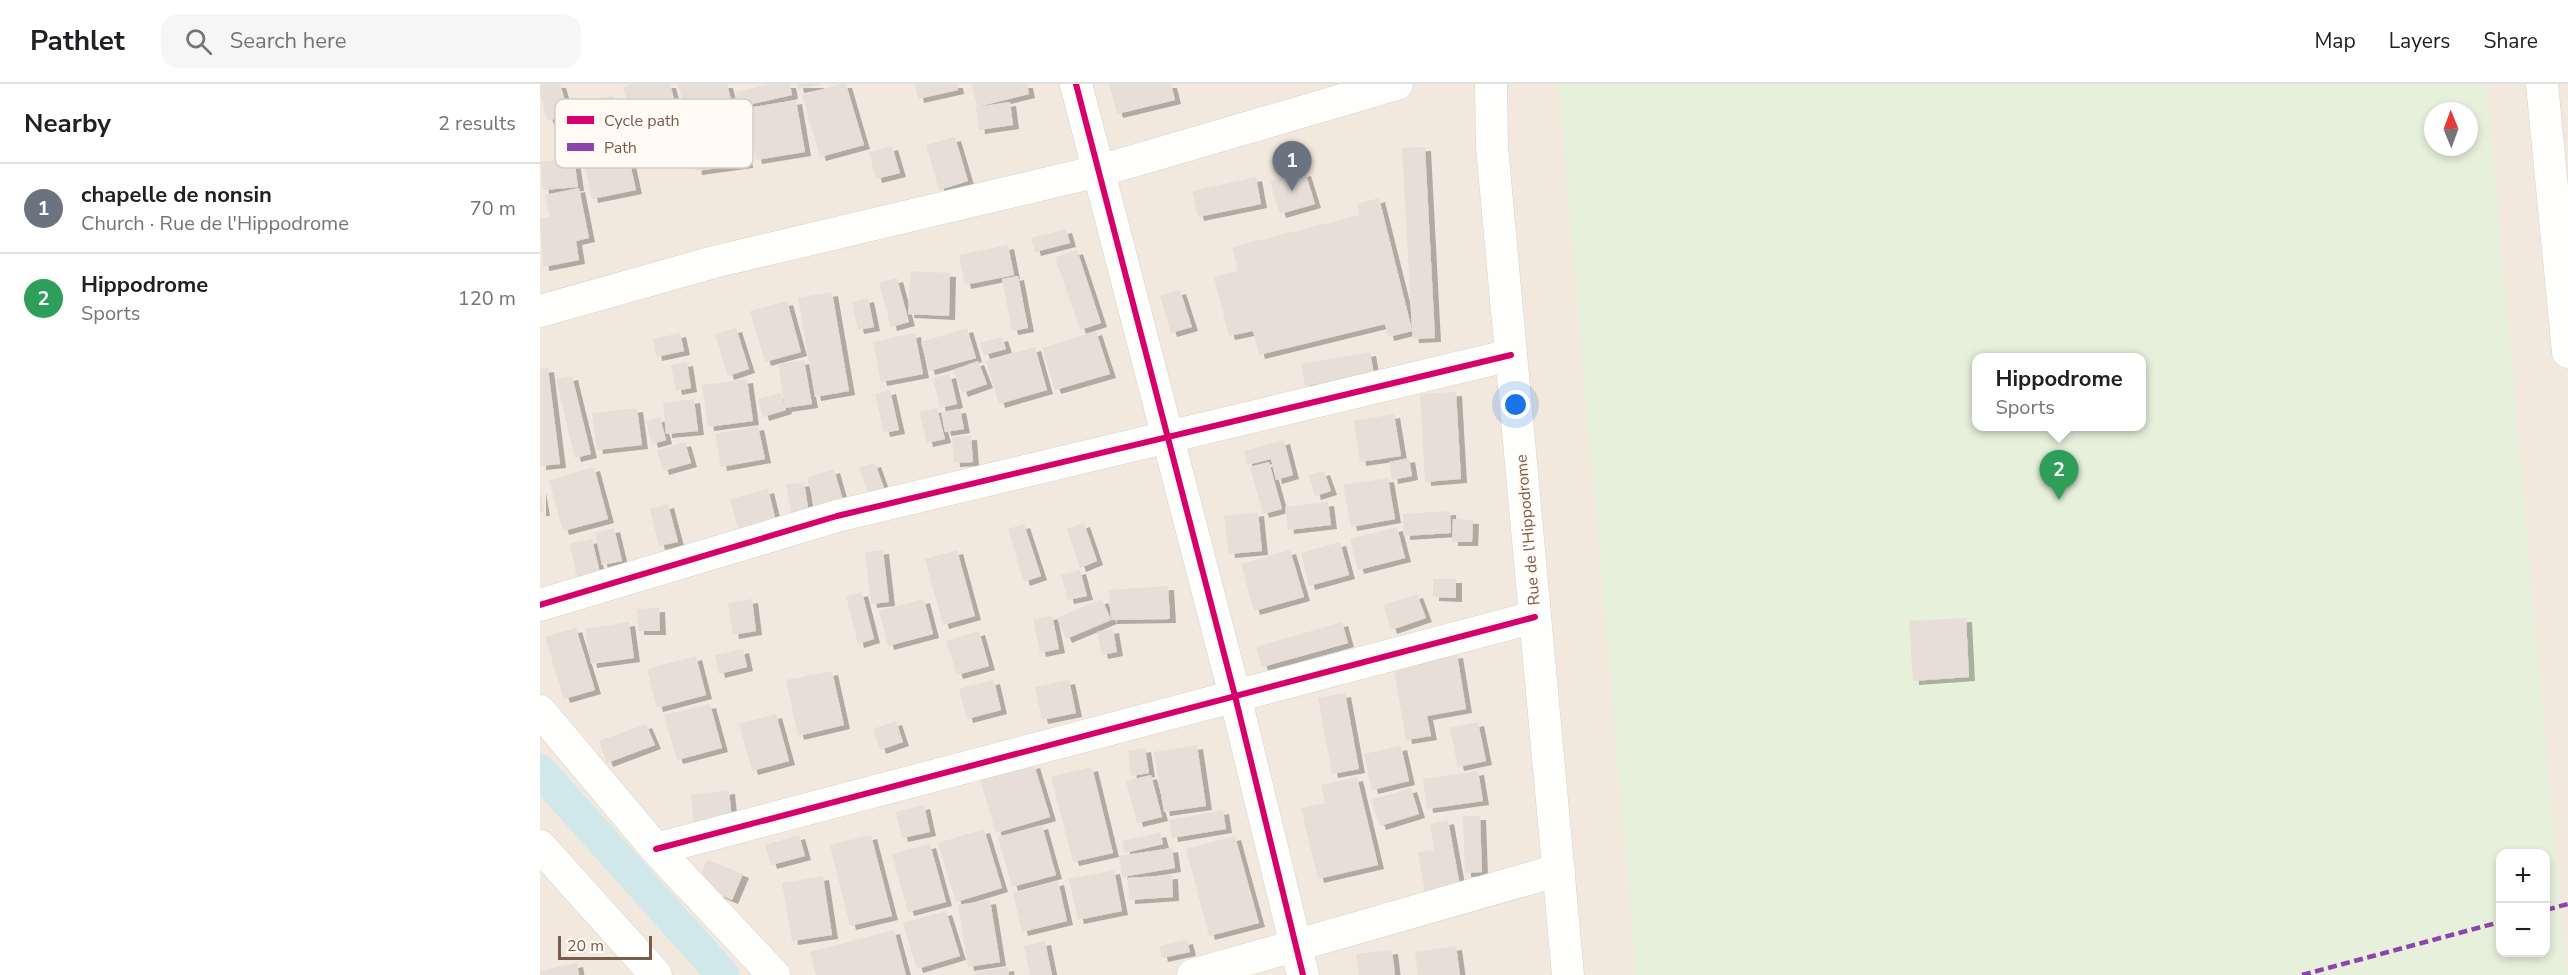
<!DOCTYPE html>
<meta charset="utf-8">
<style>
body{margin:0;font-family:"Nunito Sans",sans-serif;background:#f6f6f6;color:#202124}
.controls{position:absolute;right:18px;bottom:18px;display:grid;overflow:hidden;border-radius:12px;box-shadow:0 3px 9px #0003}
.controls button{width:54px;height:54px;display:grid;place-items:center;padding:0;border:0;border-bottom:2px solid #e0e0e0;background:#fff;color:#202124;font:30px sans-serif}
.compass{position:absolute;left:1884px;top:18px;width:54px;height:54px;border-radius:50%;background:#fff;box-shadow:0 3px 9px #0003;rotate:359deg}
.scale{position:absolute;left:18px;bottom:15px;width:94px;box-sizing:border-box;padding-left:6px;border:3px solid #7a5c4d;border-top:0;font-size:16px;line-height:21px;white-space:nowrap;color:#7a5c4d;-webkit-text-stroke:4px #fffaf3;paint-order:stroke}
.you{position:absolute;left:976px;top:321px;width:21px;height:21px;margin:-15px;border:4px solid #fff;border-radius:50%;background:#1a73e8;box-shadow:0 0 0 9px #1a73e833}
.badge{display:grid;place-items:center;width:39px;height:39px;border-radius:50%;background:#5c5450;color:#fff;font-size:20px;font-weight:700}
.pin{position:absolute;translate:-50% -50px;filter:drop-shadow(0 2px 3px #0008)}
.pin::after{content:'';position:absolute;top:32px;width:21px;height:18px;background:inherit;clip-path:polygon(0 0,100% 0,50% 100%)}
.popup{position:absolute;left:1432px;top:269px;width:174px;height:78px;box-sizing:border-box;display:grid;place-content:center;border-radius:12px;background:#fff;filter:drop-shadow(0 2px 4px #0005);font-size:20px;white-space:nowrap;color:#757577}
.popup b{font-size:22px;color:#202124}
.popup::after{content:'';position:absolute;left:50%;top:100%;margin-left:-12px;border:12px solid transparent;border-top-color:#fff}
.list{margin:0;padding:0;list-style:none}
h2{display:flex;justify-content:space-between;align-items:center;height:78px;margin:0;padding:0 24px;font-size:26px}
h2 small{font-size:20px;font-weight:400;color:#757577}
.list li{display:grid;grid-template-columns:39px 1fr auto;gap:18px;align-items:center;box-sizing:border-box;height:90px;padding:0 24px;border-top:2px solid #e0e0e0}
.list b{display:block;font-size:22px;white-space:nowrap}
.list p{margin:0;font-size:20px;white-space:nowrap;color:#757577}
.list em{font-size:20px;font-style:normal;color:#757577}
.icon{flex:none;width:33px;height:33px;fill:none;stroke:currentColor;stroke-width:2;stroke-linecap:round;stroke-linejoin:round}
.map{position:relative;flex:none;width:2028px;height:891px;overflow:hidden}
header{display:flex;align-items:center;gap:36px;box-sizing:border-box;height:84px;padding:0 30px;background:#fff;border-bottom:2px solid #e0e0e0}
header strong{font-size:28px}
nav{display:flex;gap:33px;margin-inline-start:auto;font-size:21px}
.search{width:420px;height:54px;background:#f6f6f6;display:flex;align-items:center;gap:15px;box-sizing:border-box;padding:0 21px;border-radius:18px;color:#757577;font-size:22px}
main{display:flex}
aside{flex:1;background:#fff}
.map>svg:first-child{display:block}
.residential{fill:#f2e8de;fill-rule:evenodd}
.green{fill:#e7f0db;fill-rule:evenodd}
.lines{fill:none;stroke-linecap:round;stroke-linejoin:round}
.canal{stroke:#d0e8ea;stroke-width:33}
.building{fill:#e6ded7;filter:url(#shadow)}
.minor-casing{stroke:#d7d1cb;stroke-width:33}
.minor{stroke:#fefefd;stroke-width:32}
.quiet{stroke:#8e44ad;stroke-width:4.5;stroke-dasharray:9 4.5;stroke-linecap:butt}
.cycleway-casing{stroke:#fffaf3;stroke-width:10}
.cycleway{stroke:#d6006c;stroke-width:6}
.labels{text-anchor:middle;stroke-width:4.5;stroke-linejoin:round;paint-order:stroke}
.street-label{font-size:16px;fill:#7a5c4d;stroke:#fffaf3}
.key{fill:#fffaf3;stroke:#d7cbc1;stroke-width:1.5}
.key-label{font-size:16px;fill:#7a5c4d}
</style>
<header>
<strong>Pathlet</strong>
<div class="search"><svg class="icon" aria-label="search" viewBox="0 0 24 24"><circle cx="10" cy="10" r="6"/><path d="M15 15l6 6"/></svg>Search here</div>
<nav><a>Map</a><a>Layers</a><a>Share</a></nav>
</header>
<main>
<aside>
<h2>Nearby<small>2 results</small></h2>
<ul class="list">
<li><span class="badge" style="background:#6b7280">1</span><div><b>chapelle de nonsin</b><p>Church · Rue de l'Hippodrome</p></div><em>70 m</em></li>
<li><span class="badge" style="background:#2e9e5b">2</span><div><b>Hippodrome</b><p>Sports</p></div><em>120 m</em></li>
</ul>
</aside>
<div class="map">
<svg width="2028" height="891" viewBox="0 0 2028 891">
<defs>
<filter id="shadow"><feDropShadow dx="6" dy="4" stdDeviation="0" flood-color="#0004"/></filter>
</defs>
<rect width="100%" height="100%" fill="#f9f5f0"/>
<path class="residential" d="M0 0H2028V891H0ZM1893 27H1929V63H1893ZM1436 274H1601V342H1436ZM1960 770H2006V868H1960Z"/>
<path class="green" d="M1018 0H1947L2027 891H1096ZM1893 27H1929V63H1893ZM1436 274H1601V342H1436ZM1960 770H2006V868H1960Z"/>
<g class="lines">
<path class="canal" d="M0 687 183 891"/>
</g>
<g class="building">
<path d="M4 0H20L29 30 8 37 0 11V1Z"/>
<path d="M93 0H130L139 34 95 46 83 3Z"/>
<path d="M138 0H187L193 24 148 36Z"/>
<path d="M231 0H250L252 11 199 23 196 8Z"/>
<path d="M257 0H279V1L258 5Z"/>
<path d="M301 0H306L324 61 280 73 262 11Z"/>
<path d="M375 0H417L418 6 378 15Z"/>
<path d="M432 0H487L489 10 437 23Z"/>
<path d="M569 0H631L635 16 577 30Z"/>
<path d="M73 12 82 50 46 58 37 20Z"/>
<path d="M256 16 265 68 216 76 207 24Z"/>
<path d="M470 18 473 41 439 46 436 23Z"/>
<path d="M200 31 207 80 156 87 149 39Z"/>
<path d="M135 45 140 67 111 73 106 51Z"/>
<path d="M415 53 428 97 399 106 386 61Z"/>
<path d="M86 61 96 106 52 115 42 70Z"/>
<path d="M352 62 360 89 336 95 329 68Z"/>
<path d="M885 63 895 254 873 255 872 247 848 253 845 240 719 271 713 247 689 252 674 193 698 187 692 163 820 131 817 120 839 114 872 246 862 64Z"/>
<path d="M34 74 38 103 3 106 0 78Z"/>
<path d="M765 88 775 120 740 130 730 97Z"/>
<path d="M716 93 721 120 658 133 652 107Z"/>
<path d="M39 104 49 154 36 157 39 176 3 183 0 135 10 133 5 111Z"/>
<path d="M526 145 530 159 495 168 491 154Z"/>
<path d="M468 161 474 191 425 201 419 171Z"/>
<path d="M537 166 561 239 540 246 515 173Z"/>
<path d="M371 187 410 189 409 232 368 230Z"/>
<path d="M478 192 488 244 472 247 462 195Z"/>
<path d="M357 194 369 238 351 243 339 199Z"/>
<path d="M640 206 652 243 631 249 620 212Z"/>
<path d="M292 208 309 307 275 313 258 214Z"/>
<path d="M328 214 334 243 318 246 312 218Z"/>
<path d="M247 217 261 268 225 278 210 227Z"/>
<path d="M196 244 209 285 188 292 175 250Z"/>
<path d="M427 244 436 274 389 287 381 258Z"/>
<path d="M556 247 570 290 515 306 502 264Z"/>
<path d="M140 249 144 267 116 273 113 255Z"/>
<path d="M375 249 383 290 341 298 333 258Z"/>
<path d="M462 253 466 265 444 271 440 259Z"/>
<path d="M495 263 507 306 459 320 446 277Z"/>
<path d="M830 268 834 290 765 302 761 280Z"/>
<path d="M264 276 272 320 245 324 238 280Z"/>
<path d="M438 277 447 300 422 309 413 286Z"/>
<path d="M147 278 151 304 136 307 131 281Z"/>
<path d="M8 284 20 380 0 382V285Z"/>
<path d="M410 290 417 320 400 324 393 294Z"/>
<path d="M32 292 51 370 35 374 16 295Z"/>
<path d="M207 295 213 337 168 343 162 301Z"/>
<path d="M350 306 359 346 344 349 335 310Z"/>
<path d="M916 308 921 395 885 398 880 310Z"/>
<path d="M241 309 246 326 223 333 218 315Z"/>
<path d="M154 315 158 347 126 350 123 319Z"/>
<path d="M97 324 102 361 57 366 52 329Z"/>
<path d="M397 324 405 355 387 359 379 328Z"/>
<path d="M420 325 424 345 405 348 401 328Z"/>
<path d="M854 330 861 372 820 378 814 337Z"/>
<path d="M120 333 126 356 112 360 106 337Z"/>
<path d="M218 342 225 375 181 383 175 350Z"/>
<path d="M431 352 433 378 414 379 412 353Z"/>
<path d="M744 356 753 391 736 396 731 375 707 381 704 367Z"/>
<path d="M145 358 151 379 123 387 117 366Z"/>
<path d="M869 374 872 392 852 396 849 378Z"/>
<path d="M729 378 742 425 723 430 710 383Z"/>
<path d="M335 379 344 404 329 411 319 384Z"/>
<path d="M54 383 68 435 23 447 9 396Z"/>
<path d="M294 385 304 420 277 428 267 394Z"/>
<path d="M784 387 791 407 775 412 769 391Z"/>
<path d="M848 394 855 435 811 443 803 401Z"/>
<path d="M264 398 269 430 252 433 246 401Z"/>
<path d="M0 405 4 428H0Z"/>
<path d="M228 405 236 437 199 447 190 415Z"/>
<path d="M788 418 791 441 748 446 745 423Z"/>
<path d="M128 420 138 458 119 462 110 425Z"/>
<path d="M910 427 911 449 864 452 863 430Z"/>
<path d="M718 428 722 467 689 470 684 432Z"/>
<path d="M913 435 933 436 932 458H912Z"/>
<path d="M544 439 557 477 540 484 527 445Z"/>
<path d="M484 440 501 492 484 498 468 445Z"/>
<path d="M857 443 865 474 818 486 810 455Z"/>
<path d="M74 444 82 477 62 481 55 449Z"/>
<path d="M52 455 60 489 37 494 30 460Z"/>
<path d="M800 458 809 491 769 502 761 469Z"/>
<path d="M343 466 349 518 331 520 325 468Z"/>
<path d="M417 466 435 532 403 541 385 475Z"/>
<path d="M750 466 764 513 714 527 701 480Z"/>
<path d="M540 486 547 512 528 516 521 491Z"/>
<path d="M893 495H916V514L893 513Z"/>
<path d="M628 502 630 535 571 536 526 555 517 534 562 515 571 536 569 506Z"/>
<path d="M322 508 334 555 318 560 306 512Z"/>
<path d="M877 510 886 534 851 546 843 521Z"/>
<path d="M212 515 216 547 193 551 188 519Z"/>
<path d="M384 515 393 550 348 562 339 527Z"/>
<path d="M119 524 120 547H98L97 525Z"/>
<path d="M512 531 519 565 500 569 493 535Z"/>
<path d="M1426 534 1429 593 1373 597 1369 537Z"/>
<path d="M89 538 94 574 51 580 45 545Z"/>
<path d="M802 538 808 559 722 583 716 563Z"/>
<path d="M36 544 55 606 24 615 5 553Z"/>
<path d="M573 545 577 568 562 571 557 548Z"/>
<path d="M439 547 449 582 417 591 406 557Z"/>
<path d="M203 565 207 583 179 590 175 571Z"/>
<path d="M917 570 926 625 887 632 891 652 866 656 853 580Z"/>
<path d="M156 572 166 611 117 624 107 585Z"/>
<path d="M292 587 304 641 258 652 246 596Z"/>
<path d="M454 596 461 626 427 635 419 605Z"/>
<path d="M529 596 536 629 502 636 495 603Z"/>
<path d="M805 609 819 685 792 690 778 614Z"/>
<path d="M170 620 182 664 137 676 124 631Z"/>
<path d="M236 630 249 677 212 687 199 640Z"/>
<path d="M356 637 363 658 340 666 333 645Z"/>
<path d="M938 638 946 677 918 683 910 644Z"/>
<path d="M106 640 115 661 67 679 59 657Z"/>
<path d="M657 661 666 722 624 728 614 668Z"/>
<path d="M861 662 869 697 832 706 824 670Z"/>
<path d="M605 664 609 689 591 692 588 667Z"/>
<path d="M494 680 510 733 456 749 440 696Z"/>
<path d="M552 683 573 769 533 778 511 693Z"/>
<path d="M938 687 943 717 887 725 883 695Z"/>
<path d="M611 691 622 733 597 739 586 697Z"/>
<path d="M817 693 838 781 778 795 761 724 785 719 781 701Z"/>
<path d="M871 704 879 730 840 742 831 716Z"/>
<path d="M189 706 192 736 154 741 151 711Z"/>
<path d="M384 721 390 748 362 754 356 728Z"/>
<path d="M683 726 686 745 632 754 629 736Z"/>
<path d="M923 732H940L942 788 925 789Z"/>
<path d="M908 736 921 807 886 814 878 769 894 766 890 740Z"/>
<path d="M502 741 516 791 472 803 458 753Z"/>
<path d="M444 745 462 804 416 818 398 759Z"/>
<path d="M620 749 623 760 585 769 582 757Z"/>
<path d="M259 751 265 772 231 781 225 761Z"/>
<path d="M331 751 352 832 310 842 290 761Z"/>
<path d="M695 752 719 839 669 852 646 765Z"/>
<path d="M390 760 406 818 368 828 352 770Z"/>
<path d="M632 764 635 784 582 793 579 772Z"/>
<path d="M167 776 203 790 192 816 156 801Z"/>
<path d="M574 786 582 827 538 836 529 795Z"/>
<path d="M632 791 633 813 589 816 588 794Z"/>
<path d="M283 792 292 851 252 857 242 799Z"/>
<path d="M518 797 527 837 482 848 473 809Z"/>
<path d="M450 816 460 878 428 883 418 821Z"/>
<path d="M406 827 420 872 377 885 363 839Z"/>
<path d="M354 846 366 891H276L270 868Z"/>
<path d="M647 856 650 868 622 874 619 862Z"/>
<path d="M505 857 512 891H490L484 862Z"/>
<path d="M916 862 920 891H878L875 868Z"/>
<path d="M852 866 855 891H819L816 870Z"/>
<path d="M37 879 39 891H0V887Z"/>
<path d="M468 883 469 891H436V888Z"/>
</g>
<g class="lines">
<g class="minor-casing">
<g id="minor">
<path d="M536 0 695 612 763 891"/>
<path d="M951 0 952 63 1028 891"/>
<path d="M2002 0 2028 268"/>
<path d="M0 227 174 178 559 87 857 0"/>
<path d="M0 521 297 432 971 271"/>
<path d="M0 627 116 765 234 891"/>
<path d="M0 762 116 891"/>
<path d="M116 765 995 533"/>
<path d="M653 891 1019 786"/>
</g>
</g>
<use href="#minor" class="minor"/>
<g class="quiet">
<path d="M2006 826 2028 820"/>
<path d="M1762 891 1960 838"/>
</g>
<g class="cycleway-casing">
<g id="cycleway">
<path d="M536 0 695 612 763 891"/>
<path d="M0 521 297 432 971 271"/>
<path d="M116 765 995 533"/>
</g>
</g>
<use href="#cycleway" class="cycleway"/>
</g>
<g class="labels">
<g class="street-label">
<text transform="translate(987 446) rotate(-95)" y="6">Rue de l'Hippodrome</text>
</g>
</g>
<rect x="15" y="15" width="198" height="69" rx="9" class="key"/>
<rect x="27" y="32" width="27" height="8" fill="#d6006c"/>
<rect x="27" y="59" width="27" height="8" fill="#8e44ad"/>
<g class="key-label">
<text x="64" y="42">Cycle path</text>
<text x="64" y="69">Path</text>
</g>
</svg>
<div class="controls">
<button>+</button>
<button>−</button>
</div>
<svg class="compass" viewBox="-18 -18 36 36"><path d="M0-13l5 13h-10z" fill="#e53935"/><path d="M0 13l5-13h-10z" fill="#757577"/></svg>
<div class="scale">20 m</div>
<div class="you"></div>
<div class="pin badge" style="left:752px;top:107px;background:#6b7280">1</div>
<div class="pin badge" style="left:1519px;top:416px;background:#2e9e5b">2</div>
<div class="popup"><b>Hippodrome</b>Sports</div>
</div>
</main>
